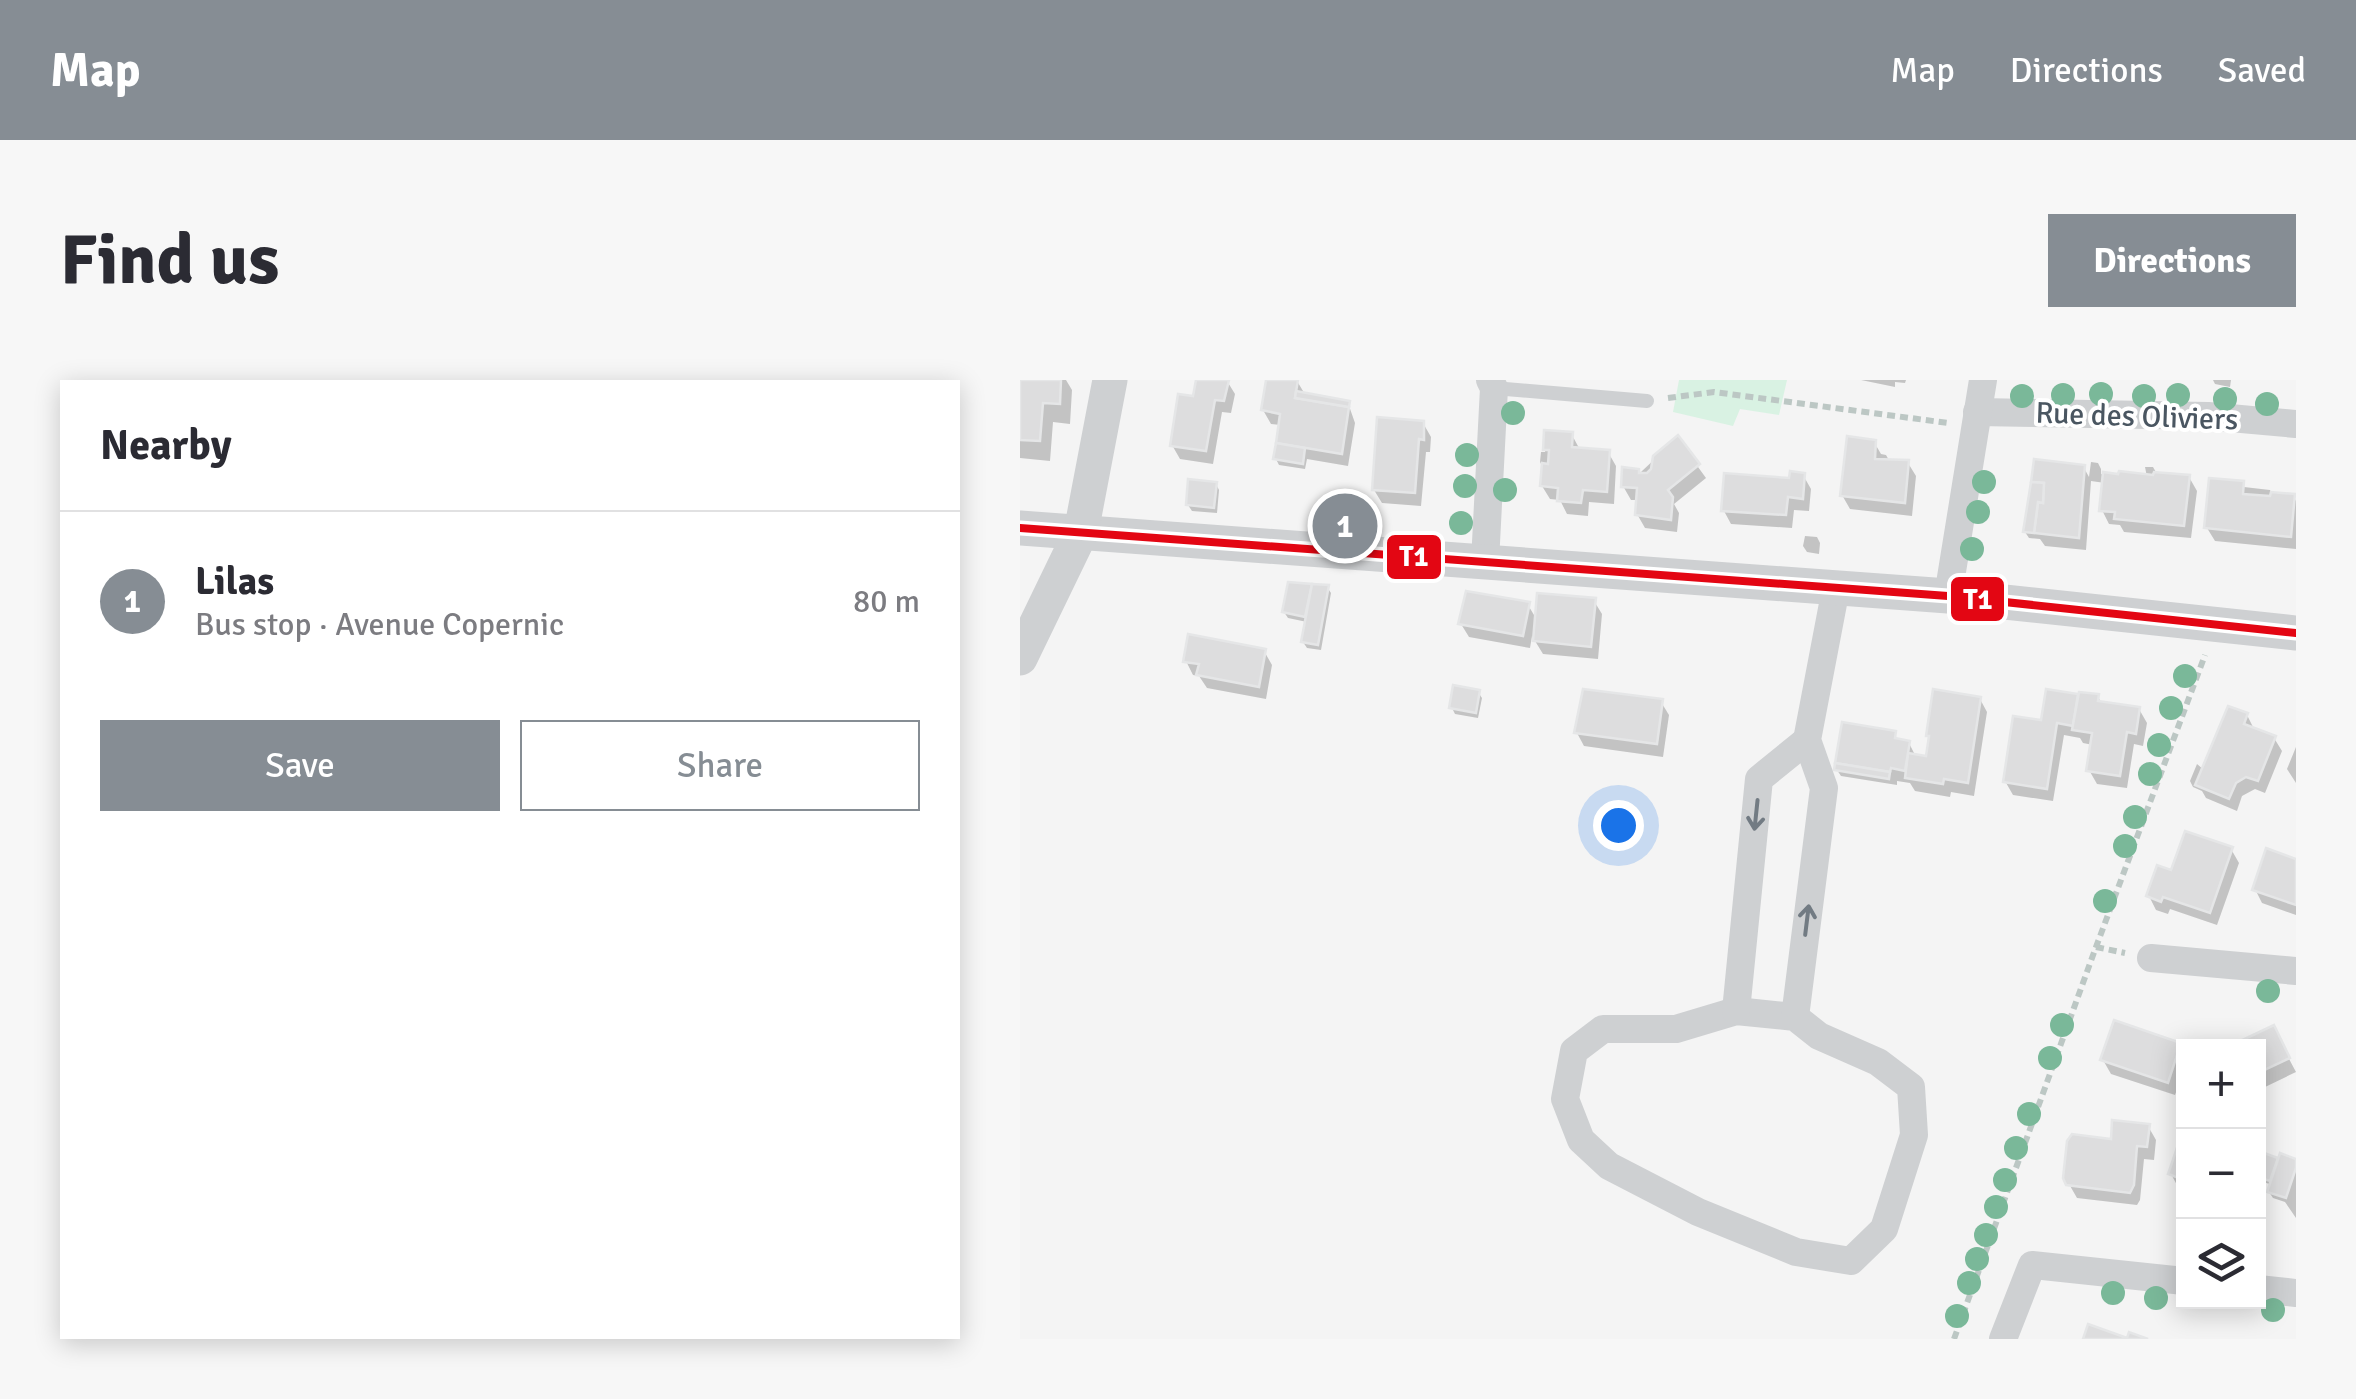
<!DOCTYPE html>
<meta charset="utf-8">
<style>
body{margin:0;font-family:Signika,sans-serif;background:#f7f7f7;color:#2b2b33}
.controls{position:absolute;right:30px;bottom:30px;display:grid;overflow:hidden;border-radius:0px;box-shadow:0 5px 25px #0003}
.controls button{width:90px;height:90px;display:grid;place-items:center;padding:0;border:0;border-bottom:2px solid #e1e1e2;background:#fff;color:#2b2b33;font:50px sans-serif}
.you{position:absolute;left:598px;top:445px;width:35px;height:35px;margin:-25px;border:8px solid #fff;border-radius:50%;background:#1a73e8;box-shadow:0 0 0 15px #1a73e833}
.badge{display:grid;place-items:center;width:65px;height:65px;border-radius:50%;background:#868d94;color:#fff;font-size:32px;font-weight:700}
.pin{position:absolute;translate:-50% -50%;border:5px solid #fff;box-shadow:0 2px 10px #0006}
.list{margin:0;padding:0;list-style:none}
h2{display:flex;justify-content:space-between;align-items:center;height:130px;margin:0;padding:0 40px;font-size:42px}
h2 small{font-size:32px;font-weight:400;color:#7c7c81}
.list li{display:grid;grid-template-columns:65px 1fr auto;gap:30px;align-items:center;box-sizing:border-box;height:180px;padding:0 40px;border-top:2px solid #e1e1e2}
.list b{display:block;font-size:38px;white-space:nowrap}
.list p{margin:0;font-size:32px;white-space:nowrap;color:#7c7c81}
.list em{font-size:32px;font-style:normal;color:#7c7c81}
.actions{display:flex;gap:20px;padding:30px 40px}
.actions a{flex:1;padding:22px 0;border:2px solid #868d94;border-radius:0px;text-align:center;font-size:35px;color:#868d94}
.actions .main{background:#868d94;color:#fff}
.icon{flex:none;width:55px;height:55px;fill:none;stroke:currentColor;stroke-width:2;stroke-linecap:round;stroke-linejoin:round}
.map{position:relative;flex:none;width:1276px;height:959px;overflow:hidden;border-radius:0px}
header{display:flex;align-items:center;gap:60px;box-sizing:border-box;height:140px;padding:0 50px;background:#868d94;color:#fff}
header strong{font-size:48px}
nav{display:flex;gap:55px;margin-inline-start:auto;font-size:35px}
.intro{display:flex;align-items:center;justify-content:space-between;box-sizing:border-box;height:240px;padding:0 60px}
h1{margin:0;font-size:70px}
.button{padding:25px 45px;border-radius:0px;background:#868d94;color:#fff;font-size:35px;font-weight:700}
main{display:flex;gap:60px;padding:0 60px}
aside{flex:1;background:#fff;border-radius:0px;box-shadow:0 5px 25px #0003}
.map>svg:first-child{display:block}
.green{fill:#d9f2e3}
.shadow{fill:#0003}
.building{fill:#ddddde;stroke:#e5e6e7;stroke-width:2.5}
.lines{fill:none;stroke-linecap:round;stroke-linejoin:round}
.path{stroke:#bcc7c4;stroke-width:6;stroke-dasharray:8 5;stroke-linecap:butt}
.service{stroke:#ced0d2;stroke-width:14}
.minor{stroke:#ced0d2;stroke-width:28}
.tertiary{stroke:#ced0d2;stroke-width:35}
.bus-1-casing{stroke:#fff;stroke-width:15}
.bus-1{stroke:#e30613;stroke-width:8}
.tree{fill:#7ab899}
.oneway{stroke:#727b83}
.labels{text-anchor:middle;stroke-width:8;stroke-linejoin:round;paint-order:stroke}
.street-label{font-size:30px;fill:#4a5661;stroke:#fff}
.line-badge{stroke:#fff;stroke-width:4}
.badge-label{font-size:28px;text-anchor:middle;font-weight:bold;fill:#fff}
</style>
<header>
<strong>Map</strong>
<nav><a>Map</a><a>Directions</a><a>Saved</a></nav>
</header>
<div class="intro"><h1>Find us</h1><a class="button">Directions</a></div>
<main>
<aside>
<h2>Nearby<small></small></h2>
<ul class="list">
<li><span class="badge">1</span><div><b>Lilas</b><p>Bus stop · Avenue Copernic</p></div><em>80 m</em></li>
</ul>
<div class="actions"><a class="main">Save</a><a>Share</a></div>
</aside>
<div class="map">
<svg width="1276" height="959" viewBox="0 0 1276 959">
<rect width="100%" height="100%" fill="#f4f4f4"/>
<path class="green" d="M659 0H767L759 35 720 29 713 46 653 32Z"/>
<g class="shadow">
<path d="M0 0H46L52 10 50 44 33 42 30 81 0 78Z"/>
<path d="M179 0 207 1 215 14 211 33 202 32 193 84 160 79 152 65 175 19Z"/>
<path d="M248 0 277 1 286 16 328 23 335 43 328 86 287 79 285 89 259 85 256 79 261 45 251 44 243 30Z"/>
<path d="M841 0H886L885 3 875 2V7Z"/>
<path d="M1193 0H1211L1210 7 1195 4Z"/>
<path d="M403 43 411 57 410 72H406L401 126 362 123 354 110Z"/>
<path d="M527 53 552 55 559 68 588 72 596 86 594 124 569 122 568 136 547 134 540 120 530 119 522 106 524 90 520 82 521 72H525Z"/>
<path d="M657 58 686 98 654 124 659 133 657 152 625 148 617 134 618 120H611L603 106 604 90 621 92Z"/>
<path d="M854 62 861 74 866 75 870 82 888 83 896 96 892 136 830 129 822 115Z"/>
<path d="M1071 82 1078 83 1081 89V94L1100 97H1127L1125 87H1133L1137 94 1169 97 1177 111 1171 158 1104 152 1100 145 1089 144 1082 130 1085 103 1071 101 1066 170 1025 166 1020 159 1009 158 1005 152 1064 88 1069 97Z"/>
<path d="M783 95 791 109 789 131 774 130 772 148 711 144 704 131Z"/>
<path d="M196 104 199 110 197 133 172 131 168 125Z"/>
<path d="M1222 104 1224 107 1250 110 1252 114 1273 116 1276 121V169L1195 161 1187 148Z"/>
<path d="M785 156 797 157 800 163 799 174 787 172 783 166Z"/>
<path d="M270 205 307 207 311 213 301 270 287 268 283 262 287 242 268 238 264 232Z"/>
<path d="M574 221 582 234 578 279 523 274 512 256 510 268 449 257 441 244 508 225 517 240Z"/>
<path d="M244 271 252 285 246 319 187 308 179 296 173 295 166 281Z"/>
<path d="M458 312 462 318 458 338 435 334 432 328Z"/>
<path d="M1028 312 1078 317 1082 324 1119 329 1127 343 1123 366 1114 364 1107 408 1077 404 1069 390 1073 365 1063 363 1060 358 1044 355 1033 421 993 415 985 401 1023 342Z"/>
<path d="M960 319 967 332 954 416 931 412 930 417 895 411 890 403 877 401V405L821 396 817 390 874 353 879 362 889 363 896 377 908 378Z"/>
<path d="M641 322 649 335 643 377 564 366 557 353Z"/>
<path d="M1227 335 1235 351 1254 358 1262 371 1245 413 1235 409 1222 416 1217 431 1186 418 1182 411 1173 407 1170 401 1177 384 1184 390Z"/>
<path d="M1276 367V403L1267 389Z"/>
<path d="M1211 469 1219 483 1197 545 1150 529 1148 534 1136 530 1129 516 1153 493Z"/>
<path d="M1276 481V535L1242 523 1235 509Z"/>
<path d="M1253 649 1276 692 1243 708 1238 721V666H1216Z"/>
<path d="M1160 666 1164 672V691L1155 715 1091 694 1083 680Z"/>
<path d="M1128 746 1136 760 1134 780 1124 779 1120 820 1117 825 1057 818 1049 804 1093 762Z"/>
<path d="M1164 763V809L1158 807 1151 794Z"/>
<path d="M1245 777 1260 782 1276 781V838L1265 822 1253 818 1249 812 1252 805 1241 801 1238 807V796Z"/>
</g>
<g class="building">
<path d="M0 0H41L40 24 23 23 20 61 0 60Z"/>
<path d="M176 0H209L204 21 195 20 186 71 150 66 158 14 173 16Z"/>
<path d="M246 0H278L275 18 329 27 322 74 256 63 260 34 241 30Z"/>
<path d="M276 11 330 21 329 27 275 18Z"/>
<path d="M357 37 404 41V60L399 59 395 113 352 110Z"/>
<path d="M524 50 553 52 552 67 590 70 587 112 563 110 561 123 537 121 538 108 520 106 522 83 528 84 529 70H523Z"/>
<path d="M658 55 680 84 648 110 653 117 651 140 615 135 617 108 601 107 602 87 619 89V93H627L631 89 633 76Z"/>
<path d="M827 56 856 60 855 79 889 80 885 123 820 116Z"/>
<path d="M256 63 285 68 283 84 253 79Z"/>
<path d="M1014 79 1065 85 1059 158 1014 153 1018 122 1023 123 1024 103 1011 102Z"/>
<path d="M770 91 785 93 783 119 768 117 766 135 701 131 704 93 769 98Z"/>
<path d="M1099 91 1133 95 1134 92 1170 95 1164 146 1094 139 1095 132 1079 131 1083 92 1098 94Z"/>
<path d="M1189 98 1224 101 1223 114 1250 116 1251 112 1275 114 1271 157 1184 148Z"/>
<path d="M168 99 197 102 194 128 166 125Z"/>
<path d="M1011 102 1024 103 1023 123 1018 122 1014 153 1003 152Z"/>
<path d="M268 202 292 204 285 237 262 232Z"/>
<path d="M292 204 309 205 298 265 281 262Z"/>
<path d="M446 211 510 222 503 256 438 244Z"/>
<path d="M517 213 576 218 571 267 513 261Z"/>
<path d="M168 254 246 269 239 307 176 295 179 284 163 282Z"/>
<path d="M433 305 460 310 456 333 429 328Z"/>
<path d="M563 309 643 319 637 364 554 353Z"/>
<path d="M913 309 961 317 948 403 924 399 923 404 885 398 888 373 906 376 909 356H906Z"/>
<path d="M1026 309 1058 314 1053 346 1037 343 1027 409 983 402 993 336 1021 340Z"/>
<path d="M1059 312 1079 314 1078 321 1120 327 1116 354 1107 352 1100 396 1066 391 1072 353 1052 350Z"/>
<path d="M1208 326 1228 333 1224 344 1256 356 1238 401 1226 397 1216 403 1209 419 1175 405Z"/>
<path d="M822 342 876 351 875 358 890 361 885 391 871 388 870 392 815 383Z"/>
<path d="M815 383 870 392 869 399 814 390Z"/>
<path d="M1165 451 1213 467 1190 533 1143 517 1141 522 1126 516 1137 485 1151 490Z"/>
<path d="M1246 468 1276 479V525L1232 510Z"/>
<path d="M1094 640 1161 663 1148 703 1080 680Z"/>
<path d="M1254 645 1270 678 1238 693V666H1210Z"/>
<path d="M1092 740 1130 744 1127 767 1117 766 1114 805 1110 813 1046 805 1043 798 1047 761 1052 754 1091 759Z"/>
<path d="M1160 759 1164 760V800L1148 794Z"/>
<path d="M1244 773 1258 778 1250 801 1238 797V789Z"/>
<path d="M1260 773 1276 779V788L1266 818 1247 812Z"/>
<path d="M1068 944 1107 958 1109 952 1128 959H1063Z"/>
</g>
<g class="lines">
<g class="path">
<path d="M648 18 694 12 928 43"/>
<path d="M1076 567 1105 573"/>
<path d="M934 959 1076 567 1185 275"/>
</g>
<path class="service" d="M474 8 627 21"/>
<g class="minor">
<path d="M957 32 1188 36 1276 44"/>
<path d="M465 182 474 8 470 0"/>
<path d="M928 216 963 0"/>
<path d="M1131 578 1276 591"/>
<path d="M716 631 775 637 799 656 858 682 891 707 894 755 864 849 831 881 776 872 678 832 589 786 561 760 545 719 554 671 583 649H656Z"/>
<path d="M716 631 739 399 787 360"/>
<path d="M775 637 804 408 787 360 816 208"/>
<path d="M1238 909 1276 913"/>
<path d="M983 959 1012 885 1164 901"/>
</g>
<g class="tertiary">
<path d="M0 148 928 216 1276 253"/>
<path d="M0 278 61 152 90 0"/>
</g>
<g class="bus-1-casing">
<path id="bus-1" d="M0 148 928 216 1276 253"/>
</g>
<use href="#bus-1" class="bus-1"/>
</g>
<g class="tree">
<circle cx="1081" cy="14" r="12"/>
<circle cx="1043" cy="15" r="12"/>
<circle cx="1158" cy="15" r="12"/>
<circle cx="1002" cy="16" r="12"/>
<circle cx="1124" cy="16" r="12"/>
<circle cx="1205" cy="19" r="12"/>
<circle cx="1247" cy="24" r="12"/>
<circle cx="493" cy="33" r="12"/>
<circle cx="447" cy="75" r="12"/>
<circle cx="964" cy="102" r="12"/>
<circle cx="445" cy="106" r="12"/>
<circle cx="485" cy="110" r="12"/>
<circle cx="958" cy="132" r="12"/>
<circle cx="441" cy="143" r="12"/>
<circle cx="952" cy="169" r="12"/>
<circle cx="1165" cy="296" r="12"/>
<circle cx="1151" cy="328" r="12"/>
<circle cx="1139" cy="365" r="12"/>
<circle cx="1130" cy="394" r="12"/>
<circle cx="1115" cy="437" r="12"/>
<circle cx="1105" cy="466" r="12"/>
<circle cx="1085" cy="521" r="12"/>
<circle cx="1248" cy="611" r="12"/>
<circle cx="1042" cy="645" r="12"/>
<circle cx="1030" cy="678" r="12"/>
<circle cx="1009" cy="734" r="12"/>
<circle cx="996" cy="768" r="12"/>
<circle cx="985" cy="800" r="12"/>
<circle cx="976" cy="827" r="12"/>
<circle cx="966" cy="855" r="12"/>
<circle cx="957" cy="879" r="12"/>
<circle cx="949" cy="903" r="12"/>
<circle cx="1093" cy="913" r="12"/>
<circle cx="1136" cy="918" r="12"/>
<circle cx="1253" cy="930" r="12"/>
<circle cx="937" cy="936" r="12"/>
</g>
<defs><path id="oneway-shaft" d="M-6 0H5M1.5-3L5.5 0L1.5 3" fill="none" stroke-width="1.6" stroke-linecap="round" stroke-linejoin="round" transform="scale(2.5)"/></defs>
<g class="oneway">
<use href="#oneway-shaft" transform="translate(736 435) rotate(96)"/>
<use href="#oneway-shaft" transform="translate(787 540) rotate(-83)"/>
</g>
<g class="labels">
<g class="street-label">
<text transform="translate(1117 36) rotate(2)" y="10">Rue des Oliviers</text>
</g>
</g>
<g class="line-badge">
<rect x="365" y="153" width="58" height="48" rx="10" fill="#e30613"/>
<rect x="929" y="195" width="57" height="48" rx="10" fill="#e30613"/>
</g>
<g class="badge-label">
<text x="394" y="186">T1</text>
<text x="958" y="229">T1</text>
</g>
</svg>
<div class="controls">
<button>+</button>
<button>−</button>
<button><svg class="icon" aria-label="layers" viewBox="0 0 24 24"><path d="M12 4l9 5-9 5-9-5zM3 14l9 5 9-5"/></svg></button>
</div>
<div class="you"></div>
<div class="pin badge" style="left:325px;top:146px">1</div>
</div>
</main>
